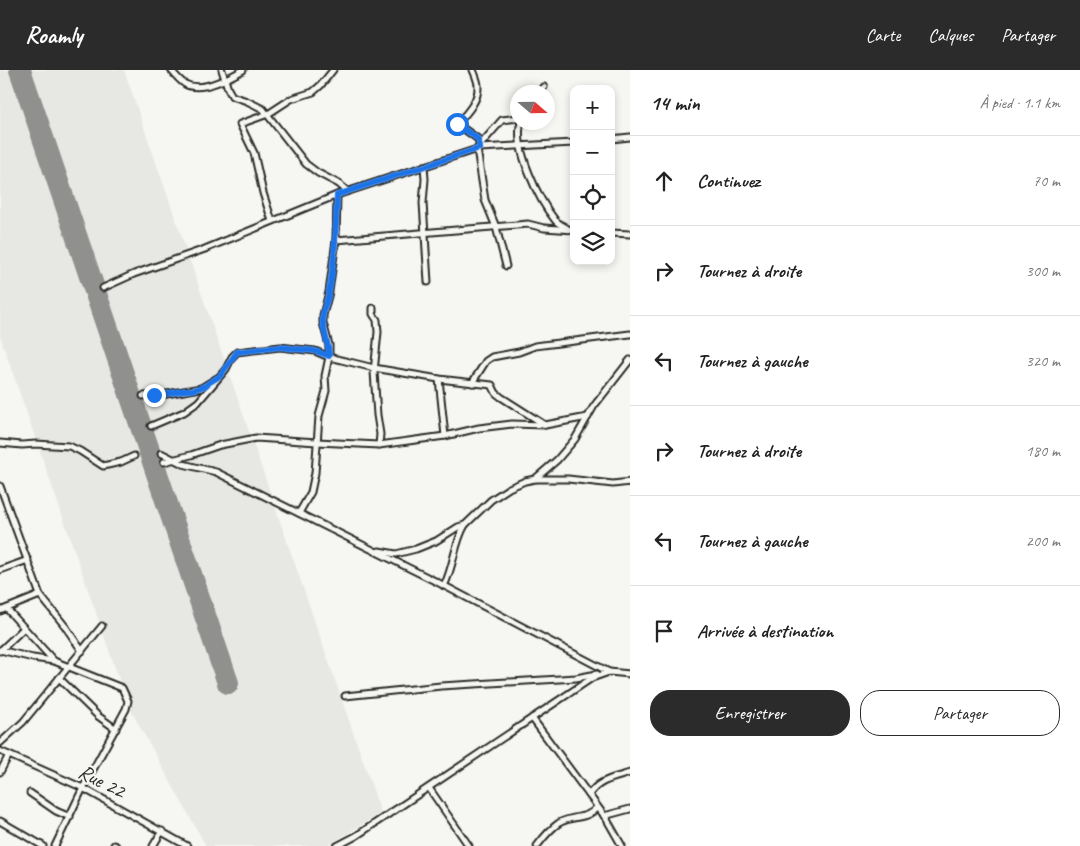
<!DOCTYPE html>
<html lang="fr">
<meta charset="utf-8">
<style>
body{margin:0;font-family:Caveat,sans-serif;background:#f2f2f2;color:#222}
.controls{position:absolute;right:15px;top:15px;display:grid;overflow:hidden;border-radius:10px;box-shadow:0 2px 8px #0003}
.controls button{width:45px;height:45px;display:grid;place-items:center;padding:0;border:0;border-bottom:1px solid #e0e0e0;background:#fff;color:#222;font:25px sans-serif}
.compass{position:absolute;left:510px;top:15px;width:45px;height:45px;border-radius:50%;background:#fff;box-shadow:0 2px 8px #0003;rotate:110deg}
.stop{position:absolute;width:15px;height:15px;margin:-11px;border:4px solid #1a73e8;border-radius:50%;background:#fff}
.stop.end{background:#1a73e8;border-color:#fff;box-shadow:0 1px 5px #0008}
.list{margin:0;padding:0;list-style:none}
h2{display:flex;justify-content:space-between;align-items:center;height:65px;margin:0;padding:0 20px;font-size:21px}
h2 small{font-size:16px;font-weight:400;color:#767676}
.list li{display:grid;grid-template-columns:32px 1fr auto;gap:15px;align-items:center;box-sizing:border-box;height:90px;padding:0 20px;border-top:1px solid #e0e0e0}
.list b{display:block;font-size:19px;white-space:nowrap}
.list em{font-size:16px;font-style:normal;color:#767676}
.actions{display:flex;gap:10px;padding:15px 20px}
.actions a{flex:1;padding:11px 0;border:1px solid #2b2b2b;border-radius:20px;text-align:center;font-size:18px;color:#2b2b2b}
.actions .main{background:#2b2b2b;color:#fff}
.icon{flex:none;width:28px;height:28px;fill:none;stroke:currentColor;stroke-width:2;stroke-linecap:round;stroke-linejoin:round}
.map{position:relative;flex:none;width:630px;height:776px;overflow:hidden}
header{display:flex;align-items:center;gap:30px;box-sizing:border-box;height:70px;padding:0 25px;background:#2b2b2b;color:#fff}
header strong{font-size:24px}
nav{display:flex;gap:28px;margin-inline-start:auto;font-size:18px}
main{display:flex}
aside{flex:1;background:#fff}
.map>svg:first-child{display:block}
.built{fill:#e7e7e3}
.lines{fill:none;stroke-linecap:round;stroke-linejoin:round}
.runway{stroke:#90908e;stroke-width:22}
.minor-casing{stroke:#2b2b2b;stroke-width:9}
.minor{stroke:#f6f6f2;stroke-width:5}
.route{stroke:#1a73e8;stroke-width:6}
.labels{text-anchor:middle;stroke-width:4.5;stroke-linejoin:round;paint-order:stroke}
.street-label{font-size:21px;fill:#2b2b2b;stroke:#f6f6f2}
</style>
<header>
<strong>Roamly</strong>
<nav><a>Carte</a><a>Calques</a><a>Partager</a></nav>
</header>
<main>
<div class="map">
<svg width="630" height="776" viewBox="0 0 630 776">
<rect width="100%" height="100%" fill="#f6f6f2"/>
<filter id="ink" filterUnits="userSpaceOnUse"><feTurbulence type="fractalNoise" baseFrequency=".02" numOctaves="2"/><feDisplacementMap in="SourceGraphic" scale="10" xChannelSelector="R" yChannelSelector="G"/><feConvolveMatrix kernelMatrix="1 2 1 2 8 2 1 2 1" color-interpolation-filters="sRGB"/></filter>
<g filter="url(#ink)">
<path class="built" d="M0 0H124L381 743 327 776H206L128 635 0 266Z"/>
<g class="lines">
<path class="runway" d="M20 0 228 613"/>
<g class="minor-casing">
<g id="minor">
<path d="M171 0C175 5 180 11 185 14 201 23 229 8 243 0"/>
<path d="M222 0 228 19 232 26 247 31 263 39 306 94 318 103 339 114 347 121"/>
<path d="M473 0C475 5 478 11 478 16 479 31 466 44 457 54L478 69 480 78"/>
<path d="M539 22 544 17"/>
<path d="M521 52C513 78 539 130 555 150 558 154 564 156 568 159"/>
<path d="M611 69 630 67"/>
<path d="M480 78 482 73 502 50 518 48"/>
<path d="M477 79 485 130 496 157 506 196"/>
<path d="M424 96 425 109 423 133 428 212"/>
<path d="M272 151 263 123 254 83 240 54 268 44 291 29 313 22 321 15 333 0"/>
<path d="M611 163 630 164"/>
<path d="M336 170 528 154 544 158 574 160"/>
<path d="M103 218 134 204 205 179 337 125 480 78 574 73"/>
<path d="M373 238V244L377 250 378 262 374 302 377 345 380 364 379 375"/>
<path d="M439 309 445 366"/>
<path d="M472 313 486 291 492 287 519 282 535 276 630 264"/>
<path d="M143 326 161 325 201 318 217 308"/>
<path d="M151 356 184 342 198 332 226 299 232 287 237 282 280 277 315 281 329 287 374 298 439 309 492 315 496 323 501 327 545 355"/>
<path d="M0 373 22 375 36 374 69 376 80 381 103 396 121 392 134 386"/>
<path d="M161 383 183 394 216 402 439 513 609 602"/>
<path d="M164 392 191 385 220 375 256 368 317 372 379 375 445 366 479 358 512 354 545 355 588 347"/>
<path d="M536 409H568L613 414 630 412"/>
<path d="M0 416 40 525 65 556 82 581"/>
<path d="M299 443 311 422 315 403 319 346 326 321 325 306 329 287V275L323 253V245L329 222 336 170 337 125"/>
<path d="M379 481 396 484 416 479 436 471 458 457 465 455 491 430 509 418 525 411 535 409 557 390 575 369 594 336 630 290"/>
<path d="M0 500 28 490"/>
<path d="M444 516C454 496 454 474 465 455"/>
<path d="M7 539 54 591 122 618 128 631 126 639 83 718 55 776"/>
<path d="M0 541 40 525"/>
<path d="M0 580 33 588 54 591"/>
<path d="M0 581 24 558"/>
<path d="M59 608 98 646 116 659"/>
<path d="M345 626 441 616 576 608 597 604"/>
<path d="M532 648 606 748 622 776"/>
<path d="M0 673 23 652 102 556"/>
<path d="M0 681 83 718 187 776"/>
<path d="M0 702 9 685"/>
<path d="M429 718 469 776"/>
<path d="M30 723 56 741 70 747"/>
<path d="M589 725C598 710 614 708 630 703"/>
<path d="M604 746 630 739"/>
<path d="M0 751 43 776"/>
<path d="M114 775 116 776"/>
<path d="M153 776 162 761"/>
<path d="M337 776 356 766 592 608 609 602 630 604"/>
<path d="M537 776C543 768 550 759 559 753 572 745 588 750 597 737"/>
</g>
</g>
<use href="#minor" class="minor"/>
</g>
</g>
<g class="lines" filter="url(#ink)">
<path class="route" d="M154 325H161L186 320H193L205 316 210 312 220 306 237 282 280 277 315 281 329 286C329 272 321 258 323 244 324 237 328 229 329 222 335 190 336 157 337 125L480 78 478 69 457 54"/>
</g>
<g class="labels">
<g class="street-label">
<text transform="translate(102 711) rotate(27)" y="7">Rue 22</text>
</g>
</g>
</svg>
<div class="controls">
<button>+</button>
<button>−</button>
<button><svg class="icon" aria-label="locate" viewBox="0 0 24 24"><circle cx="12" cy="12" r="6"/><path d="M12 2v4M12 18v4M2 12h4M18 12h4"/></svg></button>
<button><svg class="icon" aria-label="layers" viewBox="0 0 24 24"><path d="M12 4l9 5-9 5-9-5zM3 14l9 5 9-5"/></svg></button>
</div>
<svg class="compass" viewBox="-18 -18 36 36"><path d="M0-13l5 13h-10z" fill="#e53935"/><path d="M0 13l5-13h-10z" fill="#767676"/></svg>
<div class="stop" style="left:457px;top:54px"></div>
<div class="stop end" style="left:154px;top:325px"></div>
</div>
<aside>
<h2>14 min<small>À pied · 1.1 km</small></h2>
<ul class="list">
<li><svg class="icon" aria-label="ahead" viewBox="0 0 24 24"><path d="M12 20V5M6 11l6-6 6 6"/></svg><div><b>Continuez</b></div><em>70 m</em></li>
<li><svg class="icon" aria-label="right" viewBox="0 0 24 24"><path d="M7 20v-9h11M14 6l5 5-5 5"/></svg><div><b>Tournez à droite</b></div><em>300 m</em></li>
<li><svg class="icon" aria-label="left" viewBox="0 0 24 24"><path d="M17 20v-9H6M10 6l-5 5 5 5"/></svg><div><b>Tournez à gauche</b></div><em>320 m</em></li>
<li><svg class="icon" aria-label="right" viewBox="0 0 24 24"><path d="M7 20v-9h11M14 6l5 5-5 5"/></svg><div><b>Tournez à droite</b></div><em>180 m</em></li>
<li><svg class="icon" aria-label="left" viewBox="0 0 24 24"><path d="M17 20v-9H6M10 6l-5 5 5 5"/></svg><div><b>Tournez à gauche</b></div><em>200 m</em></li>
<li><svg class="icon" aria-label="arrive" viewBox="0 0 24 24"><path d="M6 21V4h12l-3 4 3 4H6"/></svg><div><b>Arrivée à destination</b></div></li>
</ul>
<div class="actions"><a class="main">Enregistrer</a><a>Partager</a></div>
</aside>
</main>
